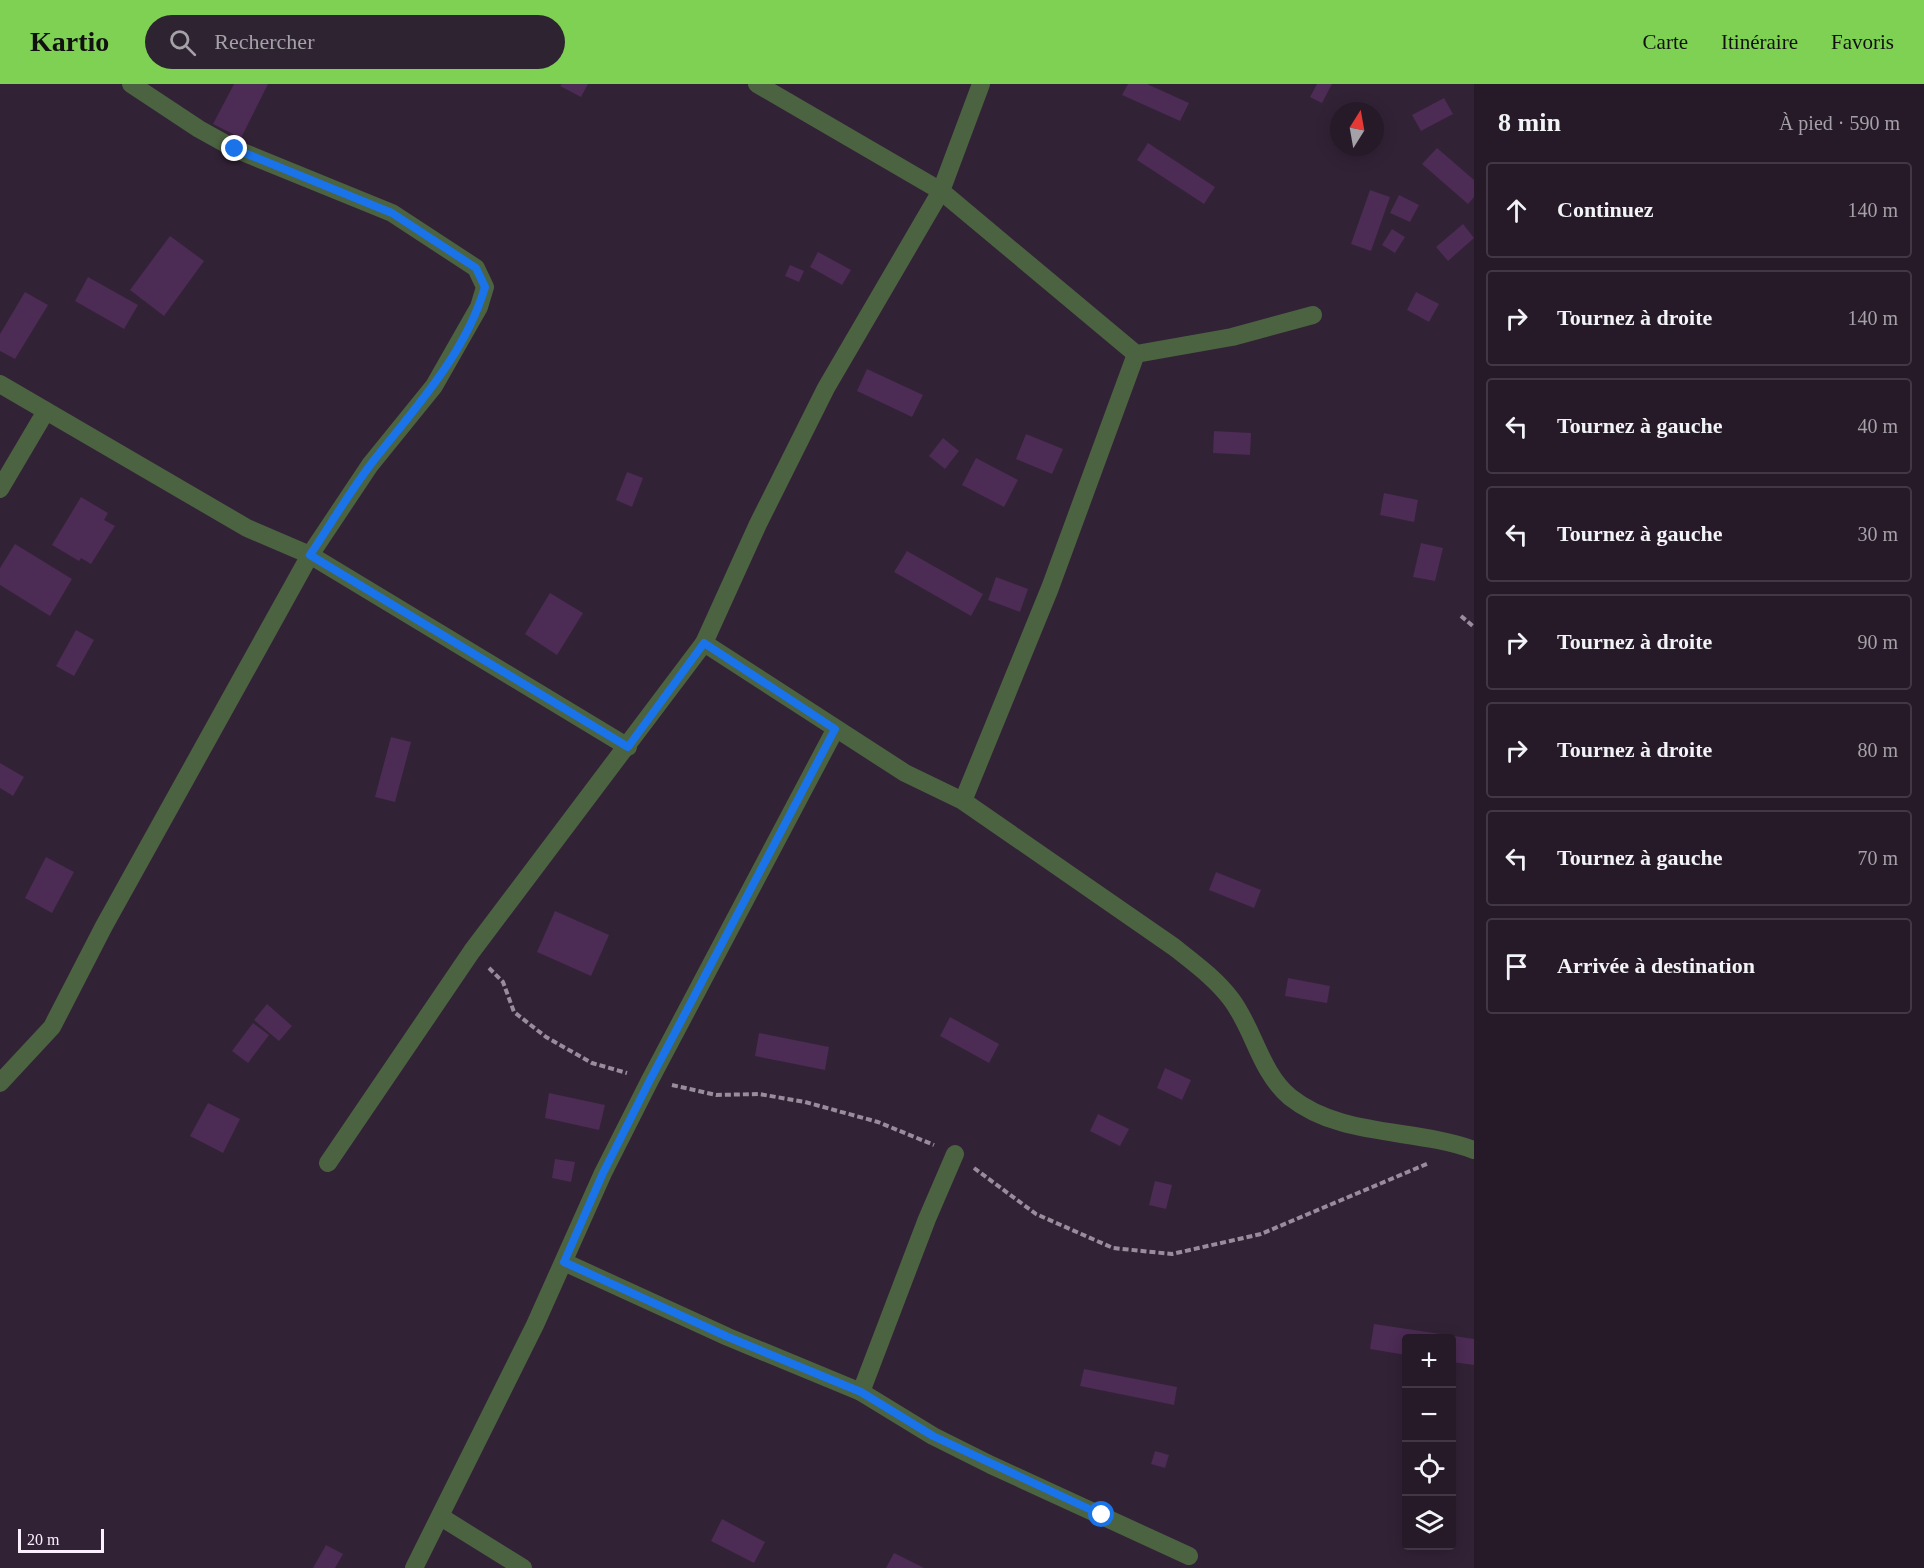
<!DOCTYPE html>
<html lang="fr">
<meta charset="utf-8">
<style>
body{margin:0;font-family:Georgia,serif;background:#2e2330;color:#f1f3f6}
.controls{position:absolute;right:18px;bottom:18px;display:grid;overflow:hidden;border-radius:6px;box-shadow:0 3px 15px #0003}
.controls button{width:54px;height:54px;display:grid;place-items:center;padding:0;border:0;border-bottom:2px solid #423845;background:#261a28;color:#f1f3f6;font:30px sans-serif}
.compass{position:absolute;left:1330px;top:18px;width:54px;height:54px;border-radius:50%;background:#261a28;box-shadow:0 3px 15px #0003;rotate:11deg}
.scale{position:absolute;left:18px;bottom:15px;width:86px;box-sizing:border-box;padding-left:6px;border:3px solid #fbf0fd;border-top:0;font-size:16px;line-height:21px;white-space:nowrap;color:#fbf0fd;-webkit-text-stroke:4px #322236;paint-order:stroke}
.stop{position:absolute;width:18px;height:18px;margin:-14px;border:4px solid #1a73e8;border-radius:50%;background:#fff}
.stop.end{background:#1a73e8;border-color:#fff;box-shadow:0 2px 6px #0008}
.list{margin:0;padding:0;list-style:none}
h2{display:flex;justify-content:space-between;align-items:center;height:78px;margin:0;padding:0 24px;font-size:26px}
h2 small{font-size:20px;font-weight:400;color:#a4a1a8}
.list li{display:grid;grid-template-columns:39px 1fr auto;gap:18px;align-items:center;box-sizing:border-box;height:96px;margin:0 12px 12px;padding:0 12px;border:2px solid #423845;border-radius:6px}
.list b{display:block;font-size:22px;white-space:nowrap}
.list em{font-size:20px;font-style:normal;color:#a4a1a8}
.icon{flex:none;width:33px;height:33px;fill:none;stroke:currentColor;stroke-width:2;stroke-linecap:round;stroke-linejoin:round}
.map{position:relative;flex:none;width:1474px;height:1484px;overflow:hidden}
header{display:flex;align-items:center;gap:36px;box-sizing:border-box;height:84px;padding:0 30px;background:#7ed153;color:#111}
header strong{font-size:28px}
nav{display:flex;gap:33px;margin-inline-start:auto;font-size:21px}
.search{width:420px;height:54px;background:#2e2330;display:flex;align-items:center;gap:15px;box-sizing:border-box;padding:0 21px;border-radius:33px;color:#a4a1a8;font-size:22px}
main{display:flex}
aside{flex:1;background:#261a28}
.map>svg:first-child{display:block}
.building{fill:#4c2b54}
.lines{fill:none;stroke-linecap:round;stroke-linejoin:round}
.path{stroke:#998c9c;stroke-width:4;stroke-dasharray:6 3;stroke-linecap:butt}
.street{stroke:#4b6340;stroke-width:18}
.route{stroke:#1a73e8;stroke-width:8}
</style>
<header>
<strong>Kartio</strong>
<div class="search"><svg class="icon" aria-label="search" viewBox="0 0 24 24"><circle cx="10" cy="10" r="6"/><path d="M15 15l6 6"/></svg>Rechercher</div>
<nav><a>Carte</a><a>Itinéraire</a><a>Favoris</a></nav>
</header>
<main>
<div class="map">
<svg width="1474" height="1484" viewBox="0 0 1474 1484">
<rect width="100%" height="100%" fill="#322236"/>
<g class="building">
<path d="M234 0H268L241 54 213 40Z"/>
<path d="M562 0H588L581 13 560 2Z"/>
<path d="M1128 0H1147L1189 19 1180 37 1122 11Z"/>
<path d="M1317 0H1332L1322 19 1310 13Z"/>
<path d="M1444 14 1453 30 1421 47 1412 31Z"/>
<path d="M1148 59 1215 103 1204 120 1137 76Z"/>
<path d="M1437 64 1474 96V113L1468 120 1422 80Z"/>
<path d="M1370 106 1390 113 1371 167 1351 160Z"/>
<path d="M1399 111 1419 121 1410 138 1390 129Z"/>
<path d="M1463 140 1474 154 1448 177 1436 163Z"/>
<path d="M1392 145 1405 153 1395 169 1382 161Z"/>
<path d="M170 152 204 177 164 232 130 206Z"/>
<path d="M818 168 851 186 842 201 810 183Z"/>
<path d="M790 181 804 187 799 198 785 192Z"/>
<path d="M88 193 138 221 124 245 75 217Z"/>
<path d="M25 208 48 221 15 275 0 267V250Z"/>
<path d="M1416 208 1439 220 1429 238 1407 226Z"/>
<path d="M867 285 923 311 912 333 857 307Z"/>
<path d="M1214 347 1251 349 1250 371 1213 369Z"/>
<path d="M1026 350 1063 365 1052 390 1016 375Z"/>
<path d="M943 354 959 367 945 385 929 372Z"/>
<path d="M976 374 1018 396 1004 423 962 401Z"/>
<path d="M627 388 643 394 632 423 616 416Z"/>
<path d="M1384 409 1418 416 1414 438 1380 431Z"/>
<path d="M81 413 108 429 104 436 115 442 91 480 81 474 79 477 52 461Z"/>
<path d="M1421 459 1443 464 1435 497 1413 493Z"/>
<path d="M15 460 72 495 50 532 0 501V484Z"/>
<path d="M907 467 983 510 971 532 894 488Z"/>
<path d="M996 493 1028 505 1020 528 988 516Z"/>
<path d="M550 509 583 529 557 571 525 550Z"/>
<path d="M76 546 94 556 74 592 56 582Z"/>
<path d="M391 653 411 658 395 718 375 713Z"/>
<path d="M0 679 24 693 13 712 0 704Z"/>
<path d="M46 773 74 788 52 829 25 814Z"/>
<path d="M1216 788 1261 806 1254 824 1209 806Z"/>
<path d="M555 827 609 851 591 892 537 868Z"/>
<path d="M1288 894 1330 902 1327 919 1285 912Z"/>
<path d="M267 920 292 942 279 957 254 936Z"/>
<path d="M950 933 999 960 989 979 940 952Z"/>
<path d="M253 939 269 951 248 979 232 967Z"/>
<path d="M759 949 829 963 825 986 755 972Z"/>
<path d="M1165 984 1191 996 1182 1016 1157 1004Z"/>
<path d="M549 1009 605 1021 599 1046 545 1034Z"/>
<path d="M208 1019 240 1035 223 1069 190 1052Z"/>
<path d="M1098 1030 1129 1045 1120 1062 1090 1047Z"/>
<path d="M555 1075 575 1078 571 1098 552 1094Z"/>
<path d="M1155 1097 1172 1101 1166 1125 1149 1121Z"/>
<path d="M1374 1240 1474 1255V1281L1452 1278V1254H1406V1271L1370 1265Z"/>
<path d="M1084 1285 1177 1303 1174 1321 1080 1302Z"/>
<path d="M1155 1367 1169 1371 1165 1384 1151 1380Z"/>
<path d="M722 1435 765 1458 754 1479 711 1457Z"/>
<path d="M326 1461 343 1470 335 1484H313Z"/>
<path d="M894 1469 924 1484H886Z"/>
</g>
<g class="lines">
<g class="path">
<path d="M1461 532 1474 543"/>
<path d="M489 884 503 898 514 928 546 953 592 979 627 989"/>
<path d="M672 1001 716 1011 759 1010 805 1018 878 1038 934 1061"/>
<path d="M974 1084 1036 1130 1113 1164 1172 1170 1261 1150 1429 1079"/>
</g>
<g class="street">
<path d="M757 0 941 107 1136 270 1232 253 1313 231"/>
<path d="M0 300 247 444 310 471 628 663"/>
<path d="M0 405 46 327"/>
<path d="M704 559 905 689 963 717 1174 863C1194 879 1215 894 1231 915 1254 945 1260 988 1290 1013 1341 1054 1416 1044 1474 1066"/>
<path d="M963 717 1050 504 1136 270"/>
<path d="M0 999 52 943 104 842 310 471 370 381 434 302 479 223 485 203 476 184 392 129 235 65 199 45 131 0"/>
<path d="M955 1070 927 1135 861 1308 933 1352 991 1381 1189 1472"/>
<path d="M328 1079 472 867 704 559 758 440 826 304 941 107 981 0"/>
<path d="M564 1178 728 1253 861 1308"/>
<path d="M441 1433 523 1484"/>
<path d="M414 1484 535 1241 603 1089 650 996 835 646"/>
</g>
</g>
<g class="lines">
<path class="route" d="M235 65 392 129 476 184 485 203C465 271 414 325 371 380 349 409 330 441 310 471L628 663 704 559 835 645 650 996 603 1089 564 1178 728 1253 861 1308 933 1352 1102 1431"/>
</g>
</svg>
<div class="controls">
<button>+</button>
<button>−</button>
<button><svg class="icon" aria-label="locate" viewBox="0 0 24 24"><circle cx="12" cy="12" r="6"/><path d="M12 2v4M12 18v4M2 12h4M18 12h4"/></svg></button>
<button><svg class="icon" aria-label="layers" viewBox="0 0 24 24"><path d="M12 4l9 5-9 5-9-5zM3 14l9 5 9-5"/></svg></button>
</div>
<svg class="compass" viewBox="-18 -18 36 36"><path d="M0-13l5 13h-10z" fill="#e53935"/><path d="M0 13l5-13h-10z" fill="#a4a1a8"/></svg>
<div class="scale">20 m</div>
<div class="stop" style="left:1102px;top:1431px"></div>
<div class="stop end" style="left:235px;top:65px"></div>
</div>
<aside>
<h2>8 min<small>À pied · 590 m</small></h2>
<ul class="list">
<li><svg class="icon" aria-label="ahead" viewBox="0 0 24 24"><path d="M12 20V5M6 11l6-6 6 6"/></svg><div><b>Continuez</b></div><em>140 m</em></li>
<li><svg class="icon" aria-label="right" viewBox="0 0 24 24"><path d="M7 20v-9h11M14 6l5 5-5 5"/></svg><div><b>Tournez à droite</b></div><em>140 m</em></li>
<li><svg class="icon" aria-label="left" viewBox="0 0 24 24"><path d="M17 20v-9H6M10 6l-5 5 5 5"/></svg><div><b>Tournez à gauche</b></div><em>40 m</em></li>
<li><svg class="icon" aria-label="left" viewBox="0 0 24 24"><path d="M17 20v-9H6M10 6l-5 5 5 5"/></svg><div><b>Tournez à gauche</b></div><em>30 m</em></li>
<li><svg class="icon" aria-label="right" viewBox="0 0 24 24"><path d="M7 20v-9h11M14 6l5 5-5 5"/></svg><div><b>Tournez à droite</b></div><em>90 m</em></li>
<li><svg class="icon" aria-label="right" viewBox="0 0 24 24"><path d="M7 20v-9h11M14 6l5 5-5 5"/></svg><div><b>Tournez à droite</b></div><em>80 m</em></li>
<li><svg class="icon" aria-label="left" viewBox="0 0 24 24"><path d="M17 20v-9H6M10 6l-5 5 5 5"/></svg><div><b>Tournez à gauche</b></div><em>70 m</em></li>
<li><svg class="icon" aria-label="arrive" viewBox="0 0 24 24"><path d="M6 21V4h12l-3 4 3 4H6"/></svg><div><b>Arrivée à destination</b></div></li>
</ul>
</aside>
</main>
